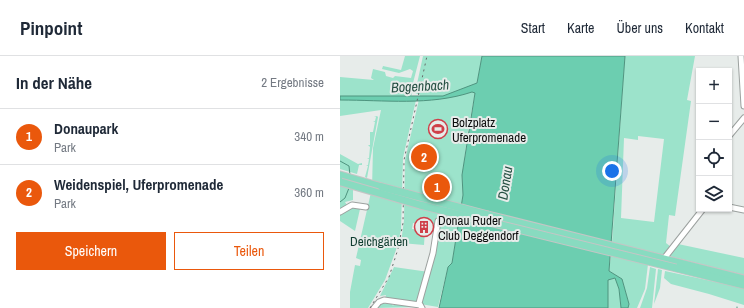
<!DOCTYPE html>
<html lang="de">
<meta charset="utf-8">
<style>
body{margin:0;font-family:"Archivo Narrow",sans-serif;background:#f6f6f7;color:#1f2937}
.controls{position:absolute;right:12px;top:12px;display:grid;overflow:hidden;border-radius:0px;box-shadow:0 1px 3px #0004}
.controls button{width:36px;height:36px;display:grid;place-items:center;padding:0;border:0;border-bottom:1px solid #e0e1e3;background:#fff;color:#1f2937;font:20px sans-serif}
.you{position:absolute;left:272px;top:115px;width:14px;height:14px;margin:-10px;border:3px solid #fff;border-radius:50%;background:#1a73e8;box-shadow:0 0 0 6px #1a73e833}
.badge{display:grid;place-items:center;width:26px;height:26px;border-radius:50%;background:#ea580c;color:#fff;font-size:13px;font-weight:700}
.pin{position:absolute;translate:-50% -50%;border:2px solid #fff;box-shadow:0 1px 4px #0006}
.list{margin:0;padding:0;list-style:none}
h2{display:flex;justify-content:space-between;align-items:center;height:52px;margin:0;padding:0 16px;font-size:17px}
h2 small{font-size:13px;font-weight:400;color:#747a83}
.list li{display:grid;grid-template-columns:26px 1fr auto;gap:12px;align-items:center;box-sizing:border-box;height:56px;padding:0 16px;border-top:1px solid #e0e1e3}
.list b{display:block;font-size:15px;white-space:nowrap}
.list p{margin:0;font-size:13px;white-space:nowrap;color:#747a83}
.list em{font-size:13px;font-style:normal;color:#747a83}
.actions{display:flex;gap:8px;padding:12px 16px}
.actions a{flex:1;padding:9px 0;border:1px solid #ea580c;border-radius:0px;text-align:center;font-size:14px;color:#ea580c}
.actions .main{background:#ea580c;color:#fff}
.icon{flex:none;width:22px;height:22px;fill:none;stroke:currentColor;stroke-width:2;stroke-linecap:round;stroke-linejoin:round}
.map{position:relative;flex:none;width:404px;height:252px;overflow:hidden}
header{display:flex;align-items:center;gap:24px;box-sizing:border-box;height:56px;padding:0 20px;background:#fff;border-bottom:1px solid #e0e1e3}
header strong{font-size:19px}
nav{display:flex;gap:22px;margin-inline-start:auto;font-size:14px}
main{display:flex}
aside{flex:1;background:#fff}
.map>svg:first-child{display:block}
.green{fill:#9ce3cb;fill-rule:evenodd}
.water{fill:#6cceb0;stroke:#4f947f}
.lines{fill:none;stroke-linecap:round;stroke-linejoin:round}
.stream{stroke:#4f947f;stroke-width:1}
.minor-casing{stroke:#9ca19f;stroke-width:7}
.highway-casing{stroke:#c5c5c5;stroke-width:9}
.minor{stroke:#fff;stroke-width:5}
.highway{stroke:#88dbc0;stroke-width:7}
.rail{stroke:#666968;stroke-width:1;stroke-dasharray:2 4;stroke-linecap:butt}
.highway-bridge-casing{stroke:#c5c5c5;stroke-width:9;stroke-linecap:butt}
.highway-bridge{stroke:#88dbc0;stroke-width:7}
.labels{text-anchor:middle;stroke-width:4;stroke-linejoin:round;paint-order:stroke}
.poi-label{font-size:13px;fill:#0c0d0d;stroke:#e7ecea;text-anchor:start}
.park-label{font-size:13px;fill:#103d30;stroke:#e7ecea}
.water-label{font-size:14px;font-style:italic;fill:#265043;stroke:#e7ecea}
</style>
<header>
<strong>Pinpoint</strong>
<nav><a>Start</a><a>Karte</a><a>Über uns</a><a>Kontakt</a></nav>
</header>
<main>
<aside>
<h2>In der Nähe<small>2 Ergebnisse</small></h2>
<ul class="list">
<li><span class="badge">1</span><div><b>Donaupark</b><p>Park</p></div><em>340 m</em></li>
<li><span class="badge">2</span><div><b>Weidenspiel, Uferpromenade</b><p>Park</p></div><em>360 m</em></li>
</ul>
<div class="actions"><a class="main">Speichern</a><a>Teilen</a></div>
</aside>
<div class="map">
<svg width="404" height="252" viewBox="0 0 404 252">
<rect width="100%" height="100%" fill="#e7ecea"/>
<g class="green">
<path d="M65 0H80L73 27 55 26 75 28 71 41 0 40V21L34 24 31 22 33 13 45 16 46 20 53 22 55 20 71 22 73 15 70 13 59 17 42 13 43 10 61 14Z"/>
<path d="M83 0H142L128 74 122 122 123 139 112 207 108 211 98 251 45 242 46 239 40 240 54 211 89 216 100 171 73 167 72 173 85 174 84 189 61 187 64 164 65 104 80 39 75 37Z"/>
<path d="M285 0H355L347 44 351 45 335 160 329 159 326 187 331 191 323 199 272 186ZM298 80 324 83 314 166 281 162 284 82 298 84Z"/>
<path d="M0 44H76L63 102 61 174 56 194 45 224 28 252H10V236L15 209 20 210 21 204 16 202 32 132 33 92 41 54 0 60Z"/>
<path d="M37 60 38 61 27 122 25 121 28 110 26 109H28L29 103 27 102H29L30 91 28 89H30V76H33L35 66 33 65H35L36 61H34Z"/>
<path d="M0 98 18 108 22 107V109H19L17 118 0 113Z"/>
<path d="M0 128 13 132V144L5 146 7 149 0 154Z"/>
<path d="M12 152 20 153 15 175 0 165V159Z"/>
<path d="M338 188 404 202V219L329 200 332 195Z"/>
<path d="M271 199 308 208 305 233 297 252H288L289 248 282 223 269 215Z"/>
<path d="M310 211 316 213 312 252H300L307 232Z"/>
<path d="M318 213 322 214 320 232 314 248Z"/>
<path d="M325 215 404 232V249L369 238 331 228 324 222Z"/>
<path d="M276 222 279 233 281 252H268V224Z"/>
<path d="M42 247 52 248 53 250 54 248 75 251 36 252Z"/>
</g>
<path class="water" d="M142 0H285L269 215 282 223 289 248 288 252H281L279 233 275 222 268 224V252H99L108 211 112 207 123 139 122 119 135 37 132 36C90 50 44 44 0 44V40H103L137 27Z"/>
<g class="lines">
<g class="stream">
<path d="M0 105 9 110 10 119"/>
<path d="M0 146 5 142 9 132"/>
<path d="M397 252V251"/>
</g>
<g class="minor-casing">
<g id="minor">
<path d="M401 0 404 50"/>
<path d="M389 80 404 62"/>
<path d="M389 151 404 154"/>
<path d="M0 156 12 149 26 151"/>
<path d="M326 200 363 153"/>
<path d="M34 252 39 246 44 244 80 249"/>
<path d="M82 252 79 247 93 197 98 165"/>
</g>
</g>
<g class="highway-casing">
<g id="highway">
<path d="M0 119 42 131"/>
<path d="M148 159 404 223"/>
<path d="M336 212 404 229"/>
</g>
</g>
<use href="#minor" class="minor"/>
<use href="#highway" class="highway"/>
<path class="rail" d="M30 252 49 221 58 193 63 167 64 104 87 0"/>
<g class="highway-bridge-casing">
<g id="highway-bridge">
<path d="M1 126 80 149 336 212"/>
<path d="M42 131 148 159"/>
</g>
</g>
<use href="#highway-bridge" class="highway-bridge"/>
</g>
<defs>
<g id="stadium-ring" transform="scale(1)"><circle r="9.5" fill="#e7ecea" stroke="#cf3f49" stroke-width="1.5"/><path d="M0-5a6.5 5 0 1 0 0 10a6.5 5 0 1 0 0-10ZM-3.5-1.8h7v3.6h-7Z" fill="#cf3f49"/></g>
<g id="building-ring" transform="scale(1)"><circle r="9.5" fill="#e7ecea" stroke="#cf3f49" stroke-width="1.5"/><path d="M-4-6H4V6H1V3H-1V6H-4ZM-2.5-4.3h1.7v1.8h-1.7ZM.8-4.3h1.7v1.8H.8ZM-2.5-1h1.7V.8h-1.7ZM.8-1h1.7V.8H.8Z" fill="#cf3f49"/></g>
</defs>
<g fill-rule="evenodd">
<use href="#stadium-ring" x="98" y="73"/>
<use href="#building-ring" x="84" y="171"/>
</g>
<g class="labels">
<g class="poi-label">
<text x="112" y="71">Bolzplatz<tspan x="112" dy="15">Uferpromenade</tspan></text>
<text x="98" y="169">Donau Ruder<tspan x="98" dy="15">Club Deggendorf</tspan></text>
</g>
<g class="park-label">
<text x="39" y="190">Deichgärten</text>
</g>
<g class="water-label">
<text transform="translate(80 30) rotate(-3)" y="5">Bogenbach</text>
<text transform="translate(165 127) rotate(-81)" y="5">Donau</text>
</g>
</g>
</svg>
<div class="controls">
<button>+</button>
<button>−</button>
<button><svg class="icon" aria-label="locate" viewBox="0 0 24 24"><circle cx="12" cy="12" r="6"/><path d="M12 2v4M12 18v4M2 12h4M18 12h4"/></svg></button>
<button><svg class="icon" aria-label="layers" viewBox="0 0 24 24"><path d="M12 4l9 5-9 5-9-5zM3 14l9 5 9-5"/></svg></button>
</div>
<div class="you"></div>
<div class="pin badge" style="left:97px;top:131px">1</div>
<div class="pin badge" style="left:84px;top:101px">2</div>
</div>
</main>
